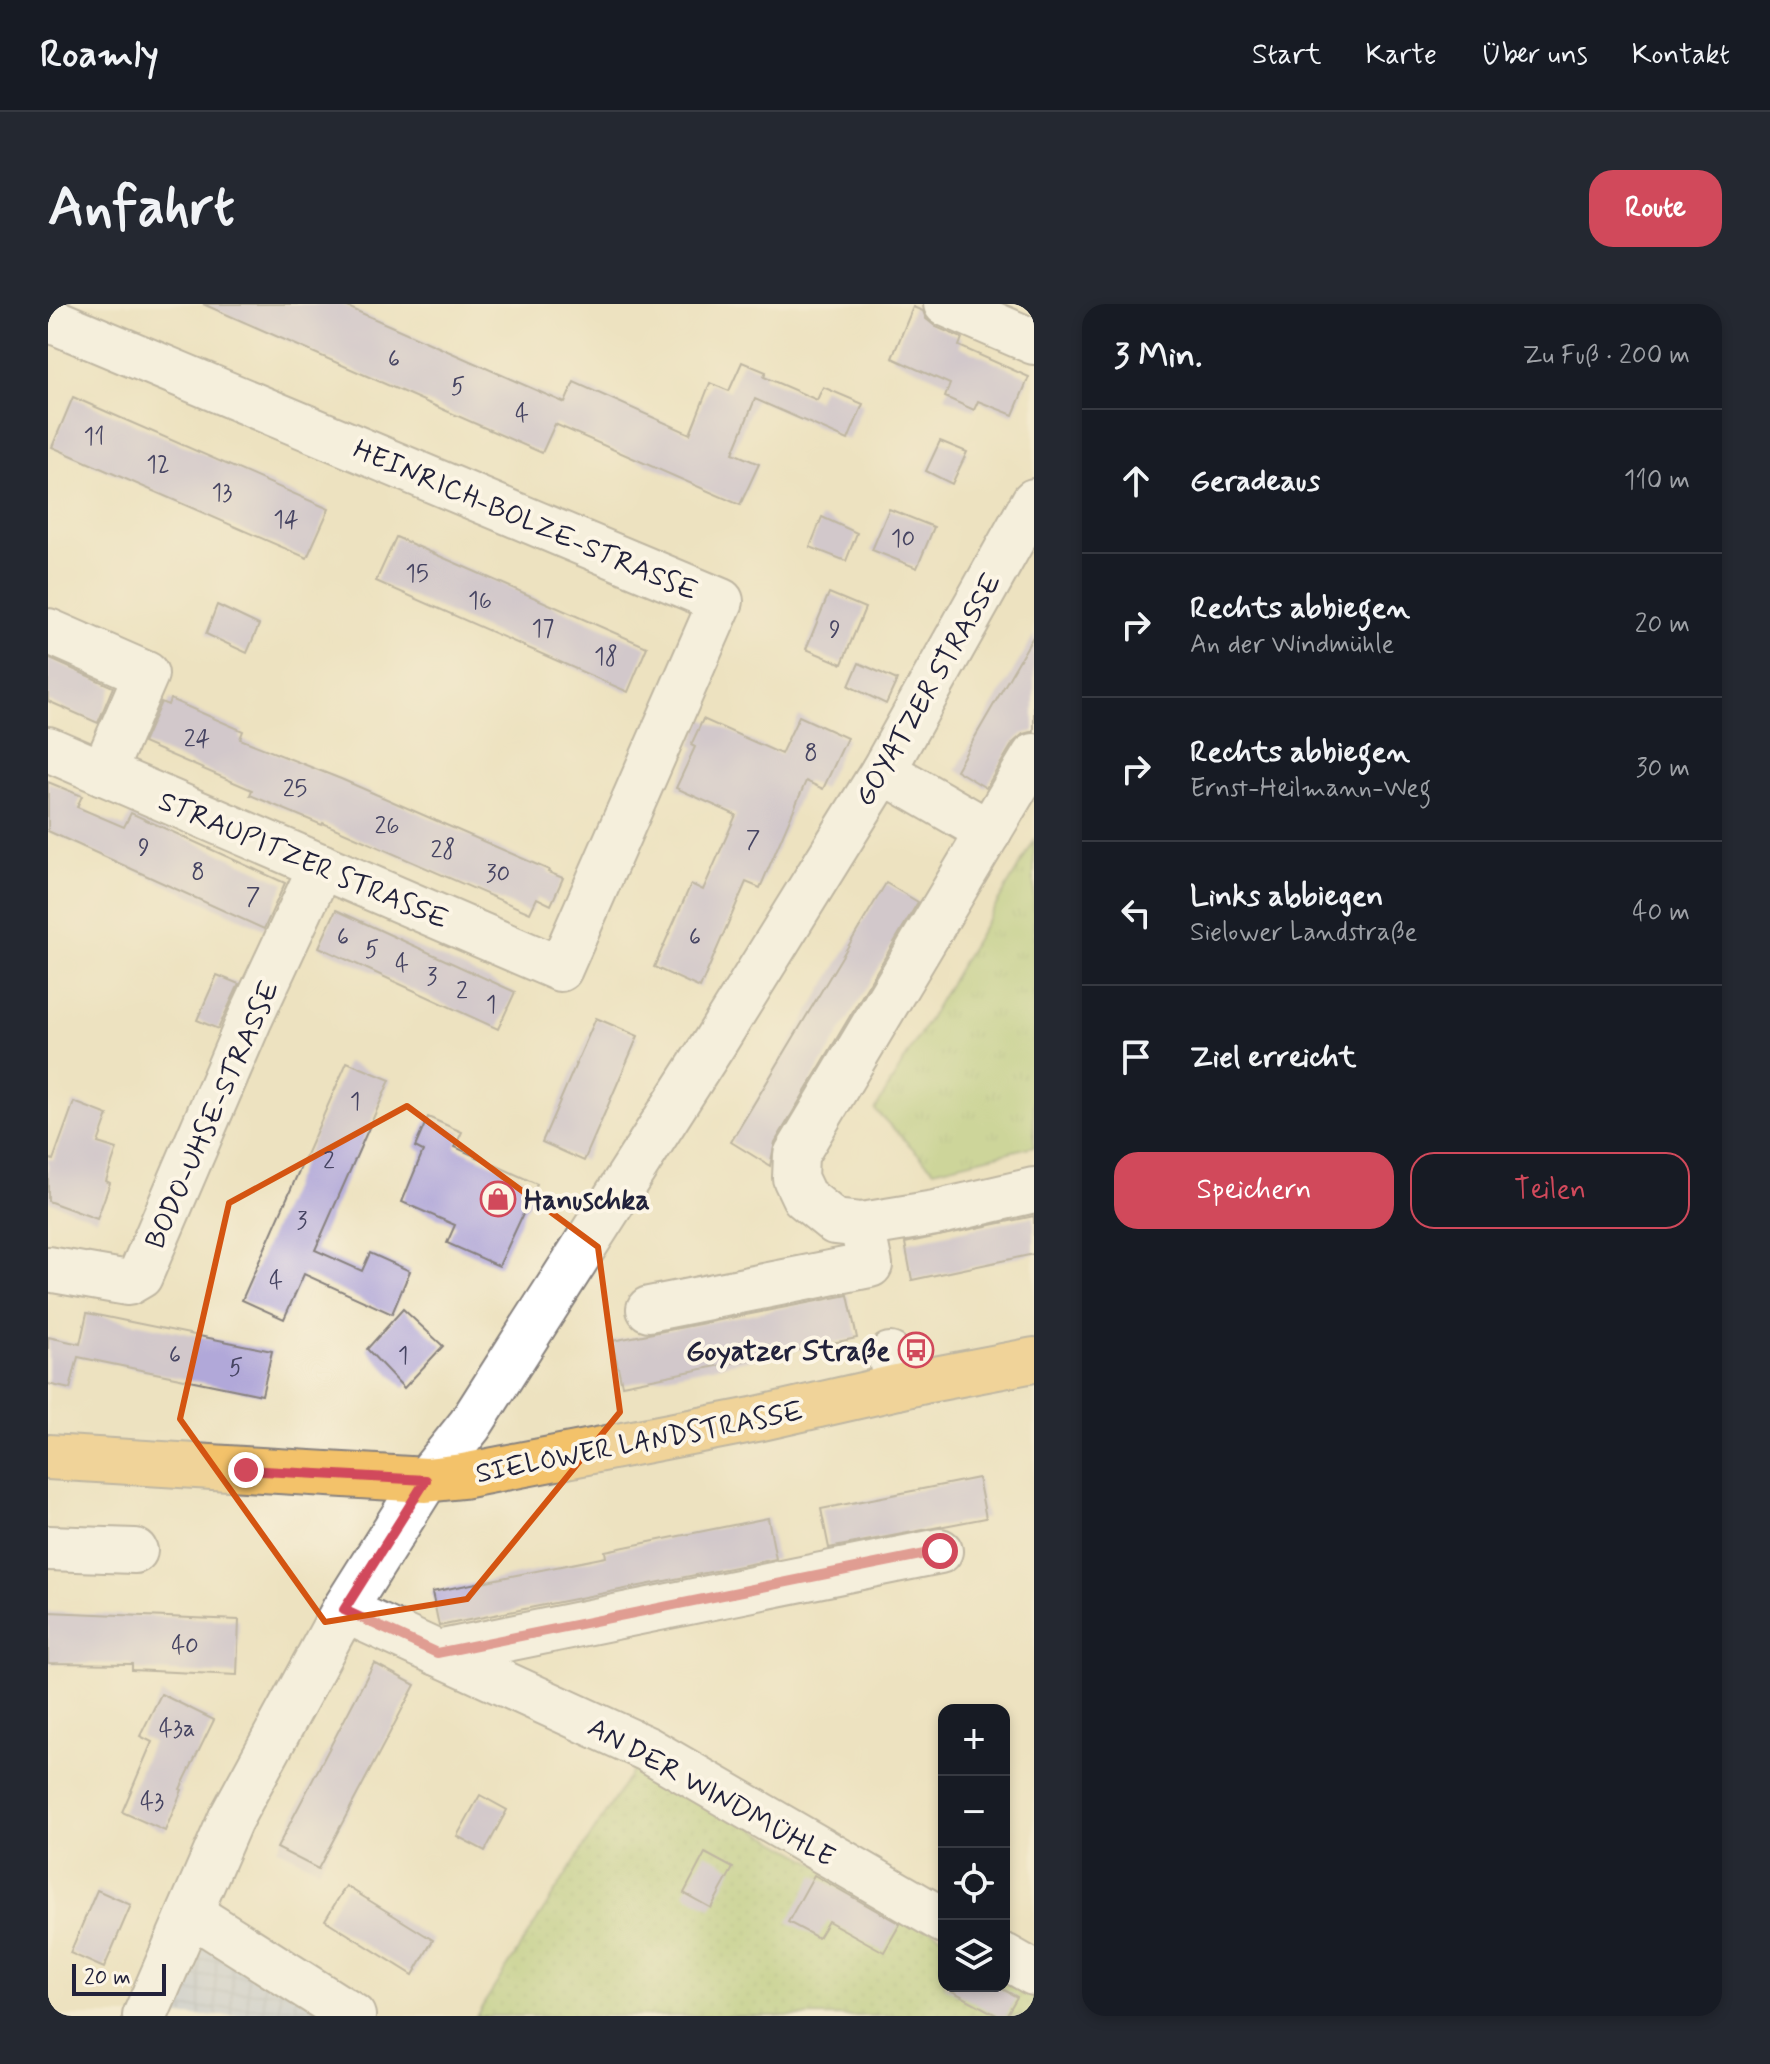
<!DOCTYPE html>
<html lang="de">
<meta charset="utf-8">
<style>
body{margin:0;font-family:Mynerve,sans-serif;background:#242831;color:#f1f3f6}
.controls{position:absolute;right:24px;bottom:24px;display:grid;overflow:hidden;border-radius:16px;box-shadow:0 4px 12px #0003}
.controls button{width:72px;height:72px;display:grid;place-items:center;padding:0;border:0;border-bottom:2px solid #363941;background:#171b24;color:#f1f3f6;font:40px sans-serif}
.scale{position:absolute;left:24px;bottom:20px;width:94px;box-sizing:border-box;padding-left:8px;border:4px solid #22223b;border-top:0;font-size:22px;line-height:28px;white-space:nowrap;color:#22223b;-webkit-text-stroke:6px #fcf5e5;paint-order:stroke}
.stop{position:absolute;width:24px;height:24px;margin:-18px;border:6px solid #d1495b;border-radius:50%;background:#fff}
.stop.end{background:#d1495b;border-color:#fff;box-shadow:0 2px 8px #0008}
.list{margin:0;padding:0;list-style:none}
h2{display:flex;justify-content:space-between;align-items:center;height:104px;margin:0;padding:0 32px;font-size:34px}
h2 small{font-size:26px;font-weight:400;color:#9ea1a6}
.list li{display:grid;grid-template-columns:52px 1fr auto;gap:24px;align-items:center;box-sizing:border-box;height:144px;padding:0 32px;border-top:2px solid #363941}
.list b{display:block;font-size:30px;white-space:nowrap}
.list p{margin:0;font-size:26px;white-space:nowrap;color:#9ea1a6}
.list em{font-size:26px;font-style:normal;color:#9ea1a6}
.actions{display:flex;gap:16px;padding:24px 32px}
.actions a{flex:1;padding:18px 0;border:2px solid #d1495b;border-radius:24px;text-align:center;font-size:28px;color:#d1495b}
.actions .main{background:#d1495b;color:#fff}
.icon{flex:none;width:44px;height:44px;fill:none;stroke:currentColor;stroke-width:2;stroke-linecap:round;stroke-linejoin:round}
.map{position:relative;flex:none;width:986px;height:1712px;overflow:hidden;border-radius:24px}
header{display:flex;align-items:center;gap:48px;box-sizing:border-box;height:112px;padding:0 40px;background:#171b24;border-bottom:2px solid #363941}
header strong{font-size:38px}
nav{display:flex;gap:44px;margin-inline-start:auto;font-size:28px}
.intro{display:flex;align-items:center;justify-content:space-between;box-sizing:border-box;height:192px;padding:0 48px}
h1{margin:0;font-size:56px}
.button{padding:20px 36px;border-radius:24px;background:#d1495b;color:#fff;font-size:28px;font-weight:700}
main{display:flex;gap:48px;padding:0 48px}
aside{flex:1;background:#171b24;border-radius:24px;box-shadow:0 4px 12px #0003}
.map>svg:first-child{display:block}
.industrial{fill:url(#industrial-grid)}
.grass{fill:url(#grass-tufts);stroke:#647454;stroke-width:2}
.garden{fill:url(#garden-dots);stroke:#647454;stroke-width:2}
.building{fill:#b1a8d9}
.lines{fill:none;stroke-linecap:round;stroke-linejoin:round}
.minor-casing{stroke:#88827e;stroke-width:48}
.major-casing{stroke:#88827e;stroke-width:48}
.minor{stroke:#fff;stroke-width:44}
.major{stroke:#f3c26a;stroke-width:44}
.route{stroke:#d1495b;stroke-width:10}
.marked{fill:none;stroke:#d45411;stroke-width:6;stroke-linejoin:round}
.labels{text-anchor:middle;stroke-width:8;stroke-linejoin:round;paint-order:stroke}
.number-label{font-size:24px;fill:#464462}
.street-label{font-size:28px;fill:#22223b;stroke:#fcf5e5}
.poi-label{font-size:28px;font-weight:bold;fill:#22223b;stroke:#fcf5e5;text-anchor:start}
</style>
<header>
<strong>Roamly</strong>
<nav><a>Start</a><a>Karte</a><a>Über uns</a><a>Kontakt</a></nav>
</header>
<div class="intro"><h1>Anfahrt</h1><a class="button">Route</a></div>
<main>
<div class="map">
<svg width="986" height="1712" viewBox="0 0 986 1712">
<defs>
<pattern id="industrial-grid" width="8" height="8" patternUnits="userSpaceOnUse" patternTransform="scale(2)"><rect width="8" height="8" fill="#b9c5de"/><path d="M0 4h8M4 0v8" fill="none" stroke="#9fa9bf"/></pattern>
<pattern id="grass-tufts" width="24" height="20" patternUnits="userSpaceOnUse" patternTransform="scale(2)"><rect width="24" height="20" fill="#a7c66e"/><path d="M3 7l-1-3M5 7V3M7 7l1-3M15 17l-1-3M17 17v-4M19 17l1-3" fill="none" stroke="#8faa60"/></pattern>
<pattern id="garden-dots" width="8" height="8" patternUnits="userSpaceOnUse" patternTransform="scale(2)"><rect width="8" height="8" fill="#a7c66e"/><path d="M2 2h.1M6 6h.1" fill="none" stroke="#8faa60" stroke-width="1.8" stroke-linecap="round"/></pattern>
</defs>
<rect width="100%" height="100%" fill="#fcf5e5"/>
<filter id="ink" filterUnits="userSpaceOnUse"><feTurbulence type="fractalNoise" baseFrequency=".0125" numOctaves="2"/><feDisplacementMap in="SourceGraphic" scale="16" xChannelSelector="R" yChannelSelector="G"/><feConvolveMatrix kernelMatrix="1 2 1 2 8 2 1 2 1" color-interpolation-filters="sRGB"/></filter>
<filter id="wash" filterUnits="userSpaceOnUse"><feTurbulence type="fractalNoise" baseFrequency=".006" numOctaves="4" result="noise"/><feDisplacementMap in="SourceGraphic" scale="32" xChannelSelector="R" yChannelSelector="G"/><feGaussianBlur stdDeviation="1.8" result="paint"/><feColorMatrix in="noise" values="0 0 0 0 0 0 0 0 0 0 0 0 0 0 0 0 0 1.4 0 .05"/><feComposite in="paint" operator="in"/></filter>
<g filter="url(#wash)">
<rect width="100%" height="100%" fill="#ede2c0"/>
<path class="industrial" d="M169 1616 323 1712H121Z"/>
<path class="grass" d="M986 537V842L886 866 827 806Z"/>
<path class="garden" d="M590 1458 896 1633V1682H956V1668L986 1685V1712H428Z"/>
<g id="blocks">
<g class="building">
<path d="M155 0H293L517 99 526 78 642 130 662 79 681 87 694 58 718 68 716 73 769 96 775 83 815 100 800 136 707 95 685 149 711 160 692 201 507 120 494 149Z"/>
<path d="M865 3 875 7 878 15 888 23 914 34 911 42 981 73 965 111 930 97 926 106 897 93 902 80 844 54Z"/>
<path d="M25 93 281 205 259 254 4 143Z"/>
<path d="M892 137 919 148 904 180 878 167Z"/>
<path d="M841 205 886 223 869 264 824 246Z"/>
<path d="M774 213 809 229 798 257 762 243Z"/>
<path d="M348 233 599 343 580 388 328 277Z"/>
<path d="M781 289 817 304 794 360 758 345Z"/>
<path d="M169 301 211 321 199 349 158 330Z"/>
<path d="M986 331V427L975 430 965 439 938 484 908 466Z"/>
<path d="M0 354 65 383 50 419 0 397Z"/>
<path d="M811 359 849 376 838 400 801 382Z"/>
<path d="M122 395 195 427 192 435 293 475 501 566 500 568 515 574 503 601 489 594 482 609 275 519 274 521 202 491 204 486 95 439 113 398 120 401Z"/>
<path d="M751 412 799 434 775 485 758 477 712 584 698 578 652 684 606 663 643 580 655 586 688 511 628 484 647 443 643 441 655 415 733 450Z"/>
<path d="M0 478 34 492 29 503 76 523 83 509 237 579 216 625 0 527Z"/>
<path d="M838 579 870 598 727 838 722 862 683 838Z"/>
<path d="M288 606 467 688 450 725 271 643Z"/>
<path d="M169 671 191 680 170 725 149 716Z"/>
<path d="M548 714 590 732 536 857 494 838Z"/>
<path d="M299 758 342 776 267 946 314 967 322 949 362 967 344 1010 256 970 236 1015 194 996Z"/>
<path d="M26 798 60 811 50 839 69 845 58 877 62 879 49 915 0 897V854L5 856Z"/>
<path d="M380 813 414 828 407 843 489 880 451 962 399 939 407 921 354 898 375 847 367 843Z"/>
<path d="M986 912V950L864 976 857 939Z"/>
<path d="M800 991 809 1034 574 1081 564 1037Z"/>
<path d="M355 1005 395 1042 356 1084 319 1045Z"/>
<path d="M39 1009 224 1047 214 1091 30 1053 22 1085 0 1080V1033L32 1040Z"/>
<path d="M930 1174 938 1214 781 1244 773 1205Z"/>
<path d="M720 1214 728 1255 391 1322 384 1288 558 1253 557 1247Z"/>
<path d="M0 1308 191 1316 189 1371 84 1366V1360L0 1359Z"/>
<path d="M326 1359 367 1381 270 1565 229 1544Z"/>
<path d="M113 1390 166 1416 132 1485 134 1486 117 1527 74 1508 104 1438 92 1432Z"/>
<path d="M432 1491 459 1506 437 1547 409 1532Z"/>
<path d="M657 1549 685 1564 663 1604 636 1589Z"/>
<path d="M766 1571 852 1620 836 1648 780 1617 770 1634 740 1618Z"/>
<path d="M298 1582 385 1636 365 1671 277 1616Z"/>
<path d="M49 1586 83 1601 56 1664 22 1649Z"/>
<path d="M895 1682H949L969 1693 958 1712H950Z"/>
</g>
</g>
</g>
<g filter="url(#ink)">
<use href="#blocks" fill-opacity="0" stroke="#88827e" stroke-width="2"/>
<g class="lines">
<g class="minor-casing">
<g id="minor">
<path d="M898 0 986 38"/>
<path d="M0 15 673 297 512 665 0 445"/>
<path d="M0 327 98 370 55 469"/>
<path d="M986 452 748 851 747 874 756 893 787 918 814 921 887 909 986 886"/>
<path d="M835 467 941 528"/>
<path d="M0 965 80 979 92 972 201 717 273 562"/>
<path d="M601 1005 822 961 814 921"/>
<path d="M842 1051 849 1083"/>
<path d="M0 1244 87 1247"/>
<path d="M296 1306 599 1445 896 1617"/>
<path d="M389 1349 892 1247"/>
<path d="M142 1609 305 1712"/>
<path d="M956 1652 986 1669"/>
<path d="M97 1712 182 1516 296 1306 378 1176 422 1121 667 738 835 467 986 197"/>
</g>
</g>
<g class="major-casing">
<path id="major" d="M0 1153 378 1176 415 1172 709 1115 876 1077 986 1056"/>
</g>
<use href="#minor" class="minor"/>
<use href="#major" class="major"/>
</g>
</g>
<g class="lines" filter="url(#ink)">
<path class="route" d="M198 1166 378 1176 296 1306 389 1349 892 1247"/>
</g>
<path d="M0 0H986V1712H0ZM359 802 550 943 572 1108 419 1295 277 1318 132 1115 181 899Z" fill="#ede2c0" fill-opacity=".55" fill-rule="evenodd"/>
<path class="marked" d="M359 802 550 943 572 1108 419 1295 277 1318 132 1115 181 899Z"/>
<defs>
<g id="shop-ring" transform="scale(1.8)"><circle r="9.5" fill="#fcf5e5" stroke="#d1495b" stroke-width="1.5"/><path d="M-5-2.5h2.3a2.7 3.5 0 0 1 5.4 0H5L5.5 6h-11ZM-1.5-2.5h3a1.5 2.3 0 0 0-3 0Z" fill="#d1495b"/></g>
<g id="bus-ring" transform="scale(1.8)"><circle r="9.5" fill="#fcf5e5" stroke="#d1495b" stroke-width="1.5"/><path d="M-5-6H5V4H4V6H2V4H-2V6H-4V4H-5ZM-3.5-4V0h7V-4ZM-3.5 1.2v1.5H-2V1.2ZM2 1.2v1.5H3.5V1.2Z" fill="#d1495b"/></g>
</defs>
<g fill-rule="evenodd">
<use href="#shop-ring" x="450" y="895"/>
<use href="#bus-ring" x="868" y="1046"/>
</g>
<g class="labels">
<g class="number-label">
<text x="346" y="62">6</text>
<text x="410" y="90">5</text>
<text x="474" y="117">4</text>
<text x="46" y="140">11</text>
<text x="110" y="168">12</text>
<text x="174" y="196">13</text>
<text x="238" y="223">14</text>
<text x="855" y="242">10</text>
<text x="369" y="277">15</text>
<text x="432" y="304">16</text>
<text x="495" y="332">17</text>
<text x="787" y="333">9</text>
<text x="558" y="360">18</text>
<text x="149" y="442">24</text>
<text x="763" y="456">8</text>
<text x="247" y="492">25</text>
<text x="339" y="529">26</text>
<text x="705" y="543">7</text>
<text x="96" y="551">9</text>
<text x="395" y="553">28</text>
<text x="150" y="575">8</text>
<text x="450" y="577">30</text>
<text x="205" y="600">7</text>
<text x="295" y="640">6</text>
<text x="647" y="640">6</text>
<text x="324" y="653">5</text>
<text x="354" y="667">4</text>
<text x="384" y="680">3</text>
<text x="414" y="694">2</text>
<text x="443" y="708">1</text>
<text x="307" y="805">1</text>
<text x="281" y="864">2</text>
<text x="254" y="924">3</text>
<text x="228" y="984">4</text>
<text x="127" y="1058">6</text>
<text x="355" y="1059">1</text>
<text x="188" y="1071">5</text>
<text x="137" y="1349">40</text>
<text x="129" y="1432">43a</text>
<text x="104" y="1505">43</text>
</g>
<g class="street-label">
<text transform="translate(478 215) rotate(23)" y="10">HEINRICH-BOLZE-STRASSE</text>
<text transform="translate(879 385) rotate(-60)" y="10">GOYATZER STRASSE</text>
<text transform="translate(256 555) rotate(23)" y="10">STRAUPITZER STRASSE</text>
<text transform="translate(163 810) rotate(-66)" y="10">BODO-UHSE-STRASSE</text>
<text transform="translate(591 1137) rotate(-11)" y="10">SIELOWER LANDSTRASSE</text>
<text transform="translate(664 1487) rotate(29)" y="10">AN DER WINDMÜHLE</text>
</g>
<g class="poi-label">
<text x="476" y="905">Hanuschka</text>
<text x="842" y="1056" text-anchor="end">Goyatzer Straße</text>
</g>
</g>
</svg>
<div class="controls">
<button>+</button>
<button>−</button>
<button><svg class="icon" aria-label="locate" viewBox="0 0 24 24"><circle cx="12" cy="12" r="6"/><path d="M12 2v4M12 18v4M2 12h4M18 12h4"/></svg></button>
<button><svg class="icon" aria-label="layers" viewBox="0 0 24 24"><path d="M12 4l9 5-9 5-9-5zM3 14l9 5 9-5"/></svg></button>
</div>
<div class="scale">20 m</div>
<div class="stop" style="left:892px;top:1247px"></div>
<div class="stop end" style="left:198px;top:1166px"></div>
</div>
<aside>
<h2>3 Min.<small>Zu Fuß · 200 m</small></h2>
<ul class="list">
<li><svg class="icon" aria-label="ahead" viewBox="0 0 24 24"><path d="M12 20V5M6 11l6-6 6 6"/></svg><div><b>Geradeaus</b></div><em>110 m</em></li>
<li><svg class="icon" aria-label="right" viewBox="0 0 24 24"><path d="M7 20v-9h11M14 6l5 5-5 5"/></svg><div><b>Rechts abbiegen</b><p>An der Windmühle</p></div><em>20 m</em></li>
<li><svg class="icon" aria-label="right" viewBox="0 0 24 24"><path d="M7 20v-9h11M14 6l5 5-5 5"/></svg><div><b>Rechts abbiegen</b><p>Ernst-Heilmann-Weg</p></div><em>30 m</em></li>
<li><svg class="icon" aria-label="left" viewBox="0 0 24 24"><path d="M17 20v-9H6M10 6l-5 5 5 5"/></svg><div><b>Links abbiegen</b><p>Sielower Landstraße</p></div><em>40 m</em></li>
<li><svg class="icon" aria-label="arrive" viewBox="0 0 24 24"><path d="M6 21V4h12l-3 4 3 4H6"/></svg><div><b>Ziel erreicht</b></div></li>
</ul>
<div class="actions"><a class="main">Speichern</a><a>Teilen</a></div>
</aside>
</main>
